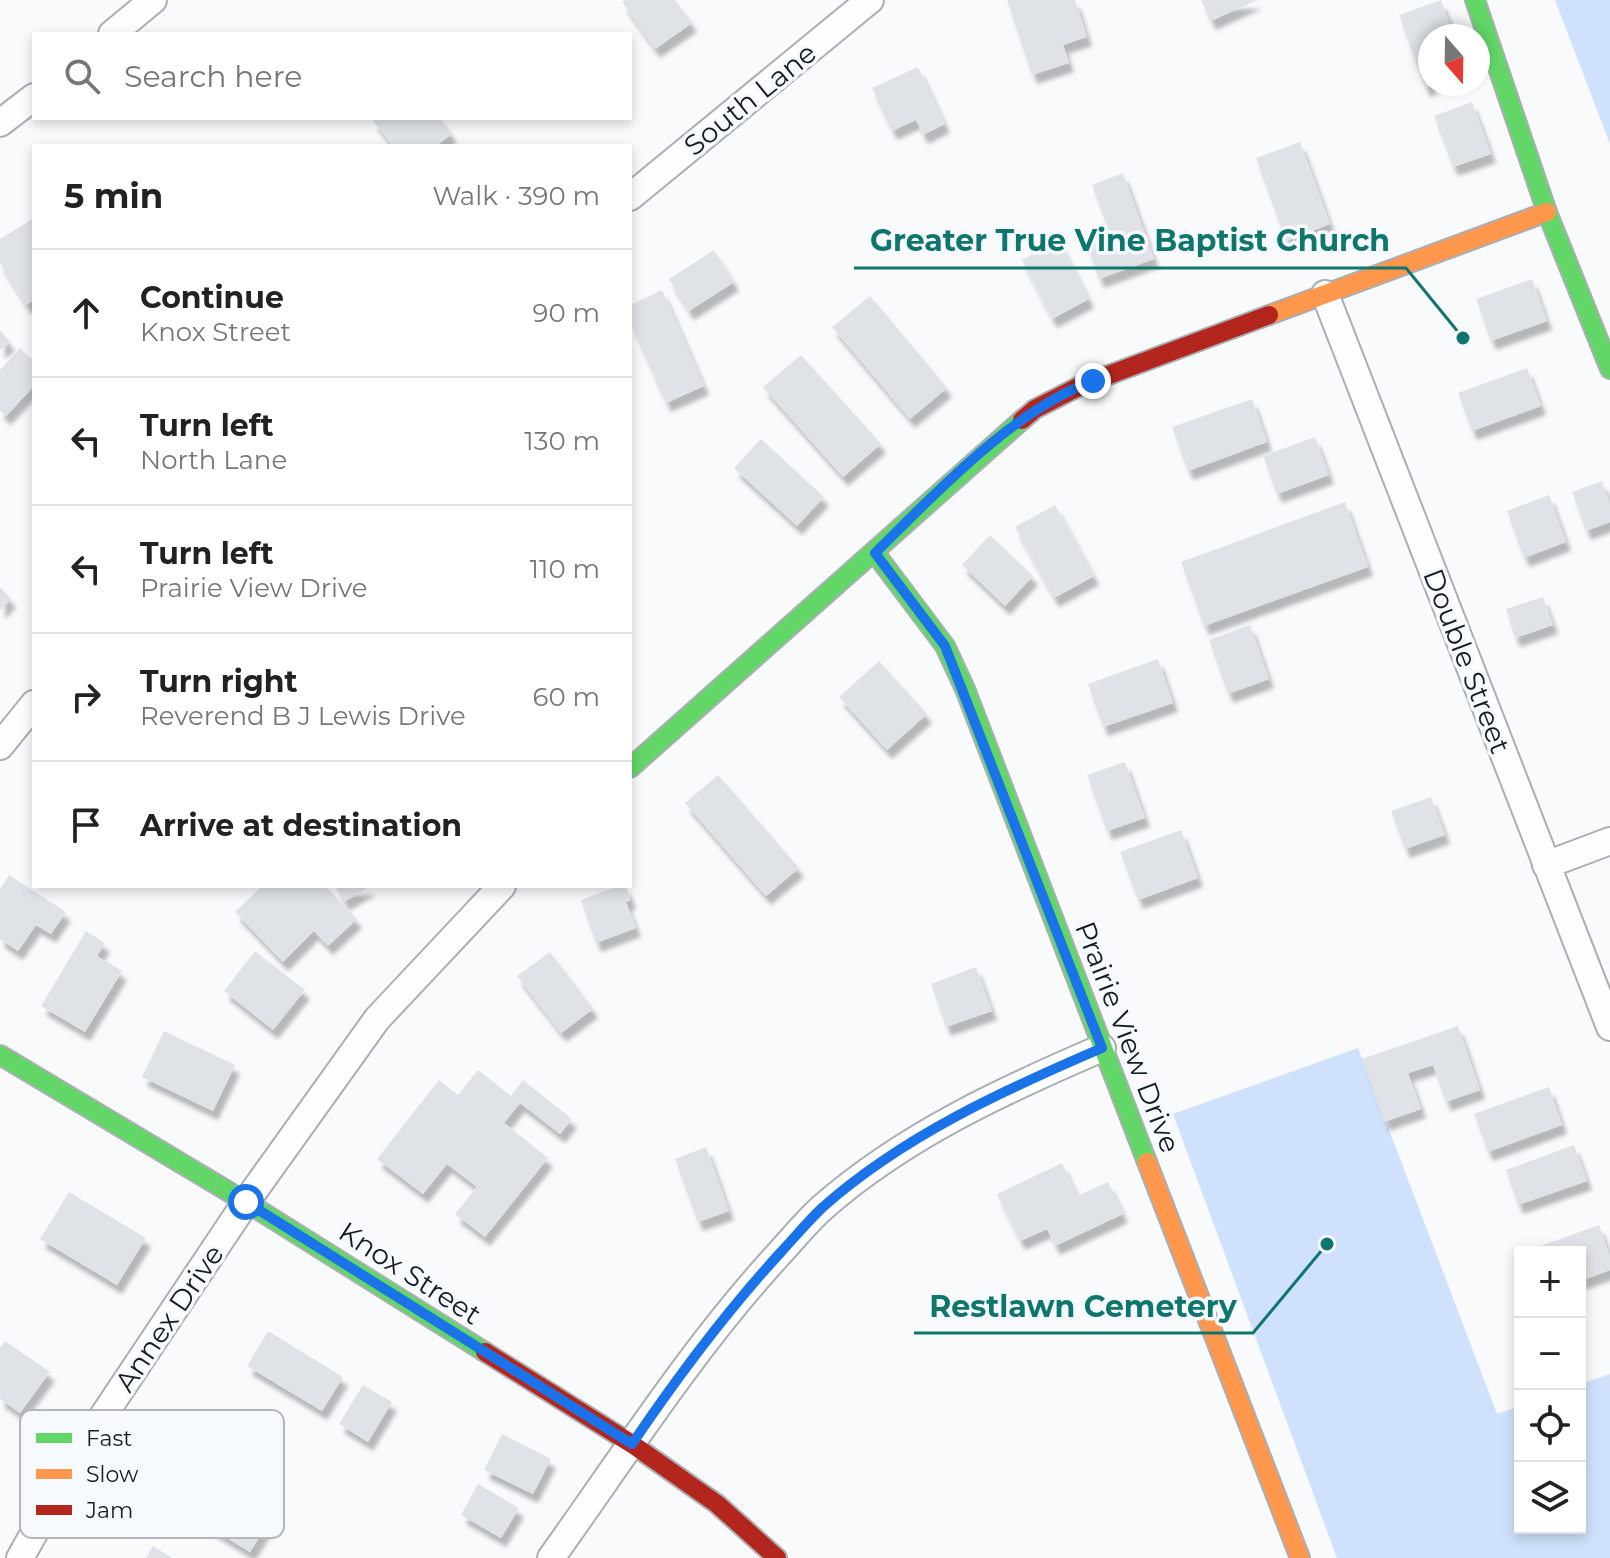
<!DOCTYPE html>
<meta charset="utf-8">
<style>
body{margin:0;font-family:Montserrat,sans-serif;background:#f6f6f6;color:#222}
.controls{position:absolute;right:24px;bottom:24px;display:grid;overflow:hidden;border-radius:0px;box-shadow:0 4px 12px #0003}
.controls button{width:72px;height:72px;display:grid;place-items:center;padding:0;border:0;border-bottom:2px solid #e0e0e0;background:#fff;color:#222;font:40px sans-serif}
.compass{position:absolute;left:1418px;top:24px;width:72px;height:72px;border-radius:50%;background:#fff;box-shadow:0 4px 12px #0003;rotate:160deg}
.stop{position:absolute;width:24px;height:24px;margin:-18px;border:6px solid #1a73e8;border-radius:50%;background:#fff}
.stop.end{background:#1a73e8;border-color:#fff;box-shadow:0 2px 8px #0008}
.list{margin:0;padding:0;list-style:none}
h2{display:flex;justify-content:space-between;align-items:center;height:104px;margin:0;padding:0 32px;font-size:34px}
h2 small{font-size:26px;font-weight:400;color:#767676}
.list li{display:grid;grid-template-columns:52px 1fr auto;gap:24px;align-items:center;box-sizing:border-box;height:128px;padding:0 32px;border-top:2px solid #e0e0e0}
.list b{display:block;font-size:30px;white-space:nowrap}
.list p{margin:0;font-size:26px;white-space:nowrap;color:#767676}
.list em{font-size:26px;font-style:normal;color:#767676}
.icon{flex:none;width:44px;height:44px;fill:none;stroke:currentColor;stroke-width:2;stroke-linecap:round;stroke-linejoin:round}
.map{position:relative;flex:none;width:1610px;height:1558px;overflow:hidden}
.search{position:absolute;background:#fff;box-shadow:0 4px 12px #0003;left:32px;top:32px;width:600px;height:88px;display:flex;align-items:center;gap:20px;box-sizing:border-box;padding:0 28px;border-radius:0px;color:#767676;font-size:30px}
.panel{position:absolute;background:#fff;box-shadow:0 4px 12px #0003;left:32px;top:144px;width:600px;height:744px;border-radius:0px}
.map>svg:first-child{display:block}
.green{fill:#cfe1fd}
.building{fill:#dfe3e8;filter:url(#shadow)}
.lines{fill:none;stroke-linecap:round;stroke-linejoin:round}
.street-casing{stroke:#abaeb3;stroke-width:30}
.fast-casing{stroke:#abaeb3;stroke-width:22}
.slow-casing{stroke:#abaeb3;stroke-width:22}
.jam-casing{stroke:#abaeb3;stroke-width:22}
.street{stroke:#fefeff;stroke-width:26}
.fast{stroke:#63d668;stroke-width:18}
.slow{stroke:#ff974d;stroke-width:18}
.jam{stroke:#b3261e;stroke-width:18}
.route{stroke:#1a73e8;stroke-width:10}
.labels{text-anchor:middle;stroke-width:7;stroke-linejoin:round;paint-order:stroke}
.street-label{font-size:28px;fill:#161b23;stroke:#f6fafe}
.key{fill:#f6fafe;stroke:#b3b7bc;stroke-width:2}
.key-label{font-size:22px;fill:#161b23}
.leader{fill:none;stroke:#0f766e;stroke-width:3}
.callout-dot{fill:#0f766e;stroke:#f6fafe;stroke-width:3}
.callout-label{font-size:30px;text-anchor:middle;font-weight:bold;fill:#0f766e;stroke:#f6fafe;stroke-width:7;stroke-linejoin:round;paint-order:stroke}
</style>
<div class="map">
<svg width="1610" height="1558" viewBox="0 0 1610 1558">
<defs>
<filter id="shadow"><feDropShadow dx="5" dy="9" stdDeviation="2" flood-color="#0004"/></filter>
</defs>
<rect width="100%" height="100%" fill="#f8fafc"/>
<g class="green">
<path d="M1555 0H1610V144Z"/>
<path d="M1358 1048 1497 1414 1520 1406V1528H1580V1384L1610 1374V1558H1337L1173 1114Z"/>
</g>
<g class="building">
<path d="M625 0H675L692 23 655 49 622 2Z"/>
<path d="M1007 0H1075L1087 37 1063 45 1069 63 1032 75Z"/>
<path d="M1201 0H1257L1211 21Z"/>
<path d="M1441 0 1454 36H1430V84H1436L1425 88 1399 15Z"/>
<path d="M918 67 945 124 923 135 916 120 892 131 872 88Z"/>
<path d="M1472 102 1491 154 1453 167 1434 116Z"/>
<path d="M377 118H440L452 134 436 146H393L373 121Z"/>
<path d="M1300 142 1330 224 1286 241 1256 158Z"/>
<path d="M1123 173 1154 259 1099 279 1083 234 1107 226 1092 185Z"/>
<path d="M34 218V300L26 305 0 263V239Z"/>
<path d="M1059 241 1089 299 1052 319 1022 260Z"/>
<path d="M714 250 734 282 689 311 669 279Z"/>
<path d="M1532 279 1547 321 1491 341 1476 299Z"/>
<path d="M662 290 704 386 666 403 630 322V305Z"/>
<path d="M870 296 947 388 910 419 832 327Z"/>
<path d="M0 330 10 342 0 350Z"/>
<path d="M20 348 34 361V386L6 416 0 411V370Z"/>
<path d="M801 355 881 444 843 477 763 387Z"/>
<path d="M1527 368 1541 406 1472 431 1458 393Z"/>
<path d="M1252 399 1267 442 1188 471 1172 427Z"/>
<path d="M1315 437 1329 475 1277 494 1263 456Z"/>
<path d="M761 439 824 497 797 526 734 468Z"/>
<path d="M1602 481 1610 504V522L1586 531 1572 492Z"/>
<path d="M1549 495 1566 542 1524 558 1507 511Z"/>
<path d="M1345 502 1368 567 1204 626 1181 562Z"/>
<path d="M1055 505 1094 576 1054 598 1015 527Z"/>
<path d="M990 535 1033 576 1005 606 962 565Z"/>
<path d="M0 587 11 599 0 610Z"/>
<path d="M1543 597 1553 625 1515 638 1506 609Z"/>
<path d="M1250 625 1269 679 1228 694 1209 640Z"/>
<path d="M1158 659 1173 703 1103 727 1088 684Z"/>
<path d="M879 661 927 714 887 750 839 697Z"/>
<path d="M1125 762 1145 818 1107 831 1087 775Z"/>
<path d="M718 775 799 868 766 896 685 803Z"/>
<path d="M1431 797 1445 835 1405 849 1391 811Z"/>
<path d="M1181 830 1198 878 1138 900 1120 852Z"/>
<path d="M9 875 66 912 51 934 36 925 18 951 0 939V889Z"/>
<path d="M262 886H325L357 919 328 946 314 931 283 962 235 912Z"/>
<path d="M335 886H371L344 902Z"/>
<path d="M619 886H626L631 900 626 902 636 928 596 943 581 900Z"/>
<path d="M86 931 105 943 97 956 122 971 85 1032 41 1006Z"/>
<path d="M255 951 305 990 273 1030 224 991Z"/>
<path d="M550 952 593 1009 561 1033 517 976Z"/>
<path d="M976 967 992 1011 946 1027 931 984Z"/>
<path d="M1458 1026 1480 1090 1446 1102 1433 1065 1408 1073 1421 1109 1384 1122 1362 1059Z"/>
<path d="M164 1031 235 1065 213 1111 142 1077Z"/>
<path d="M478 1070 511 1096 523 1080 572 1119 560 1134 520 1103 504 1123 548 1158 485 1237 455 1214 477 1187 447 1164 423 1194 377 1159 439 1080 458 1095Z"/>
<path d="M1549 1087 1562 1125 1488 1152 1474 1114Z"/>
<path d="M1574 1145 1587 1181 1518 1205 1506 1170Z"/>
<path d="M706 1147 729 1211 698 1222 675 1159Z"/>
<path d="M1062 1163 1077 1196 1108 1182 1123 1214 1055 1246 1047 1229 1020 1241 997 1194Z"/>
<path d="M69 1192 146 1238 117 1285 40 1239Z"/>
<path d="M1599 1225 1610 1256V1270L1580 1281V1252H1536L1535 1248Z"/>
<path d="M268 1331 343 1377 322 1411 247 1366Z"/>
<path d="M5 1341 50 1372 20 1413 0 1399V1348Z"/>
<path d="M363 1385 392 1402 368 1442 339 1424Z"/>
<path d="M502 1434 551 1459 533 1494 484 1470Z"/>
<path d="M201 1469 274 1514 250 1552 177 1507Z"/>
<path d="M478 1484 519 1508 501 1538 461 1515Z"/>
<path d="M153 1546 172 1558H146Z"/>
</g>
<g class="lines">
<g class="street-casing">
<g id="street">
<path d="M112 34 153 0"/>
<path d="M0 123 34 97"/>
<path d="M630 197 870 0"/>
<path d="M1325 294 1610 1027"/>
<path d="M0 746 34 704"/>
<path d="M1546 865 1610 841"/>
<path d="M20 1558 83 1446 246 1202 377 1019 502 886"/>
<path d="M551 1558C624 1456 692 1349 777 1256 792 1240 806 1222 823 1207 904 1136 1004 1090 1102 1048"/>
</g>
</g>
<g class="fast-casing">
<g id="fast">
<path d="M1475 0 1547 212 1610 369"/>
<path d="M875 553 945 646 965 689 1147 1162"/>
<path d="M630 768 1022 420"/>
<path d="M0 1055 246 1202 485 1352"/>
</g>
</g>
<g class="slow-casing">
<g id="slow">
<path d="M1269 315 1547 212"/>
<path d="M1147 1162 1300 1558"/>
</g>
</g>
<g class="jam-casing">
<g id="jam">
<path d="M1022 420 1035 409 1082 385 1269 315"/>
<path d="M485 1352 632 1444 717 1504 777 1558"/>
</g>
</g>
<use href="#street" class="street"/>
<use href="#fast" class="fast"/>
<use href="#slow" class="slow"/>
<use href="#jam" class="jam"/>
</g>
<g class="lines">
<path class="route" d="M246 1202 632 1444C678 1376 726 1312 781 1252 795 1237 808 1221 823 1207 903 1136 1004 1090 1102 1048L945 646 875 553C935 494 1013 410 1093 381"/>
</g>
<g class="labels">
<g class="street-label">
<text transform="translate(750 99) rotate(-39)" y="10">South Lane</text>
<text transform="translate(1467 661) rotate(69)" y="10">Double Street</text>
<text transform="translate(1128 1037) rotate(69)" y="10">Prairie View Drive</text>
<text transform="translate(410 1273) rotate(33)" y="10">Knox Street</text>
<text transform="translate(169 1318) rotate(-56)" y="10">Annex Drive</text>
</g>
</g>
<rect x="20" y="1410" width="264" height="128" rx="12" class="key"/>
<rect x="36" y="1433" width="36" height="10" fill="#63d668"/>
<rect x="36" y="1469" width="36" height="10" fill="#ff974d"/>
<rect x="36" y="1505" width="36" height="10" fill="#b3261e"/>
<g class="key-label">
<text x="86" y="1446">Fast</text>
<text x="86" y="1482">Slow</text>
<text x="86" y="1518">Jam</text>
</g>
<path class="leader" d="M1463 338L1406 268H854M1327 1244L1253 1333H914"/>
<g class="callout-dot">
<circle cx="1463" cy="338" r="8"/>
<circle cx="1327" cy="1244" r="8"/>
</g>
<g class="callout-label">
<text x="1130" y="251">Greater True Vine Baptist Church</text>
<text x="1083" y="1317">Restlawn Cemetery</text>
</g>
</svg>
<div class="controls">
<button>+</button>
<button>−</button>
<button><svg class="icon" aria-label="locate" viewBox="0 0 24 24"><circle cx="12" cy="12" r="6"/><path d="M12 2v4M12 18v4M2 12h4M18 12h4"/></svg></button>
<button><svg class="icon" aria-label="layers" viewBox="0 0 24 24"><path d="M12 4l9 5-9 5-9-5zM3 14l9 5 9-5"/></svg></button>
</div>
<svg class="compass" viewBox="-18 -18 36 36"><path d="M0-13l5 13h-10z" fill="#e53935"/><path d="M0 13l5-13h-10z" fill="#767676"/></svg>
<div class="stop" style="left:246px;top:1202px"></div>
<div class="stop end" style="left:1093px;top:381px"></div>
<div class="search"><svg class="icon" aria-label="search" viewBox="0 0 24 24"><circle cx="10" cy="10" r="6"/><path d="M15 15l6 6"/></svg>Search here</div>
<section class="panel">
<h2>5 min<small>Walk · 390 m</small></h2>
<ul class="list">
<li><svg class="icon" aria-label="ahead" viewBox="0 0 24 24"><path d="M12 20V5M6 11l6-6 6 6"/></svg><div><b>Continue</b><p>Knox Street</p></div><em>90 m</em></li>
<li><svg class="icon" aria-label="left" viewBox="0 0 24 24"><path d="M17 20v-9H6M10 6l-5 5 5 5"/></svg><div><b>Turn left</b><p>North Lane</p></div><em>130 m</em></li>
<li><svg class="icon" aria-label="left" viewBox="0 0 24 24"><path d="M17 20v-9H6M10 6l-5 5 5 5"/></svg><div><b>Turn left</b><p>Prairie View Drive</p></div><em>110 m</em></li>
<li><svg class="icon" aria-label="right" viewBox="0 0 24 24"><path d="M7 20v-9h11M14 6l5 5-5 5"/></svg><div><b>Turn right</b><p>Reverend B J Lewis Drive</p></div><em>60 m</em></li>
<li><svg class="icon" aria-label="arrive" viewBox="0 0 24 24"><path d="M6 21V4h12l-3 4 3 4H6"/></svg><div><b>Arrive at destination</b></div></li>
</ul>
</section>
</div>
